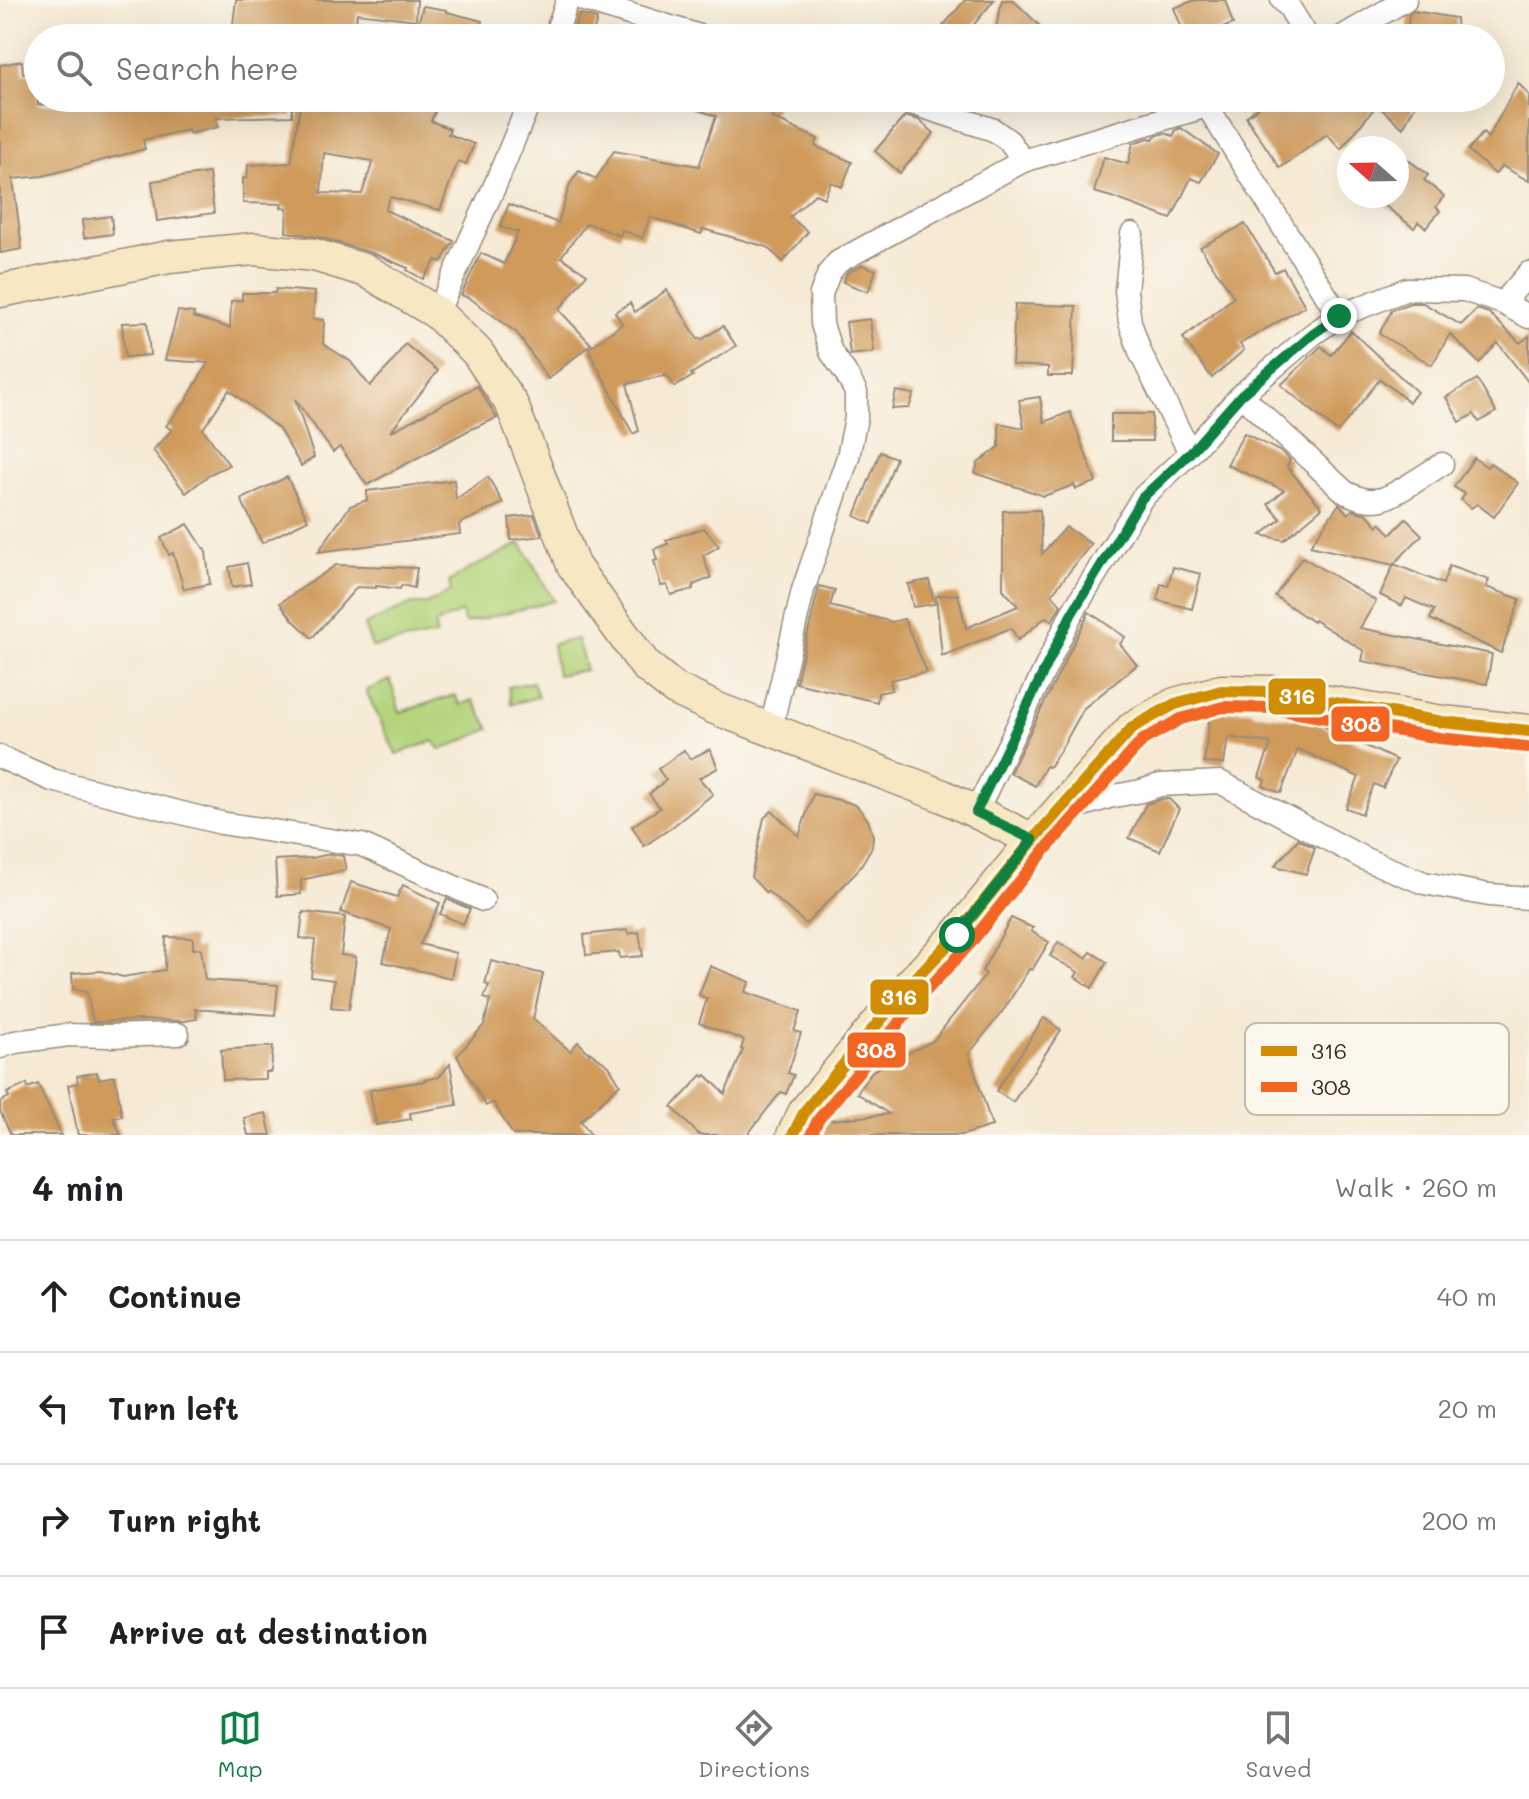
<!DOCTYPE html>
<meta charset="utf-8">
<style>
body{margin:0;font-family:Mali,sans-serif;background:#f2f2f2;color:#202124}
.compass{position:absolute;left:1337px;top:136px;width:72px;height:72px;border-radius:50%;background:#fff;box-shadow:0 8px 32px #0002;rotate:290deg}
.stop{position:absolute;width:24px;height:24px;margin:-18px;border:6px solid #0b8043;border-radius:50%;background:#fff}
.stop.end{background:#0b8043;border-color:#fff;box-shadow:0 2px 8px #0008}
.list{margin:0;padding:0;list-style:none}
h2{display:flex;justify-content:space-between;align-items:center;height:104px;margin:0;padding:0 32px;font-size:34px}
h2 small{font-size:26px;font-weight:400;color:#757577}
.list li{display:grid;grid-template-columns:52px 1fr auto;gap:24px;align-items:center;box-sizing:border-box;height:112px;padding:0 32px;border-top:2px solid #e0e0e0}
.list b{display:block;font-size:30px;white-space:nowrap}
.list em{font-size:26px;font-style:normal;color:#757577}
.icon{flex:none;width:44px;height:44px;fill:none;stroke:currentColor;stroke-width:2;stroke-linecap:round;stroke-linejoin:round}
.map{position:relative;flex:none;width:1529px;height:1135px;overflow:hidden}
.search{position:absolute;background:#fff;box-shadow:0 8px 32px #0002;left:24px;right:24px;top:24px;height:88px;display:flex;align-items:center;gap:20px;box-sizing:border-box;padding:0 28px;border-radius:44px;color:#757577;font-size:30px}
.sheet{height:552px;background:#fff}
nav{display:flex;justify-content:space-around;align-items:center;box-sizing:border-box;height:112px;border-top:2px solid #e0e0e0;background:#fff;font-size:22px;color:#757577}
nav a{display:grid;justify-items:center;gap:4px}
nav .on{color:#0b8043}
.map>svg:first-child{display:block}
.green{fill:#b3d47c;stroke:#777f4d;stroke-width:2}
.building{fill:#cf9a5a;fill-rule:evenodd}
.lines{fill:none;stroke-linecap:round;stroke-linejoin:round}
.street-casing{stroke:#988a7a;stroke-width:25}
.secondary-casing{stroke:#988a7a;stroke-width:35}
.street{stroke:#fff;stroke-width:22}
.secondary{stroke:#f7e8c3;stroke-width:32}
.bus-1-casing{stroke:#fbf7ec;stroke-width:18}
.bus-2-casing{stroke:#fbf7ec;stroke-width:18}
.bus-1{stroke:#d18d06;stroke-width:12}
.bus-2{stroke:#f26522;stroke-width:12}
.route{stroke:#0b8043;stroke-width:10}
.key{fill:#fbf7ec;stroke:#c1baae;stroke-width:2}
.key-label{font-size:22px;fill:#3b2a1e}
.line-badge{stroke:#fbf7ec;stroke-width:3}
.badge-label{font-size:22px;text-anchor:middle;font-weight:bold;fill:#fff}
</style>
<div class="map">
<svg width="1529" height="1135" viewBox="0 0 1529 1135">
<rect width="100%" height="100%" fill="#fbf7ec"/>
<filter id="ink" filterUnits="userSpaceOnUse"><feTurbulence type="fractalNoise" baseFrequency=".0125" numOctaves="2"/><feDisplacementMap in="SourceGraphic" scale="16" xChannelSelector="R" yChannelSelector="G"/><feConvolveMatrix kernelMatrix="1 2 1 2 8 2 1 2 1" color-interpolation-filters="sRGB"/></filter>
<filter id="wash" filterUnits="userSpaceOnUse"><feTurbulence type="fractalNoise" baseFrequency=".006" numOctaves="4" result="noise"/><feDisplacementMap in="SourceGraphic" scale="32" xChannelSelector="R" yChannelSelector="G"/><feGaussianBlur stdDeviation="1.8" result="paint"/><feColorMatrix in="noise" values="0 0 0 0 0 0 0 0 0 0 0 0 0 0 0 0 0 1.4 0 .05"/><feComposite in="paint" operator="in"/></filter>
<g filter="url(#wash)">
<rect width="100%" height="100%" fill="#f6ead5"/>
<g class="green">
<path d="M521 543 554 601 465 623 461 612 439 622 435 625 436 635 372 647 364 625 412 604H427L451 591 449 582 471 568Z"/>
<path d="M577 639 586 670 557 675 552 644Z"/>
<path d="M390 680 400 712 455 695 460 705 473 700 490 729 441 750 434 741 396 754 366 691Z"/>
<path d="M533 682 538 697 511 704 508 687Z"/>
</g>
<g id="blocks">
<g class="building">
<path d="M236 0H417L416 20 357 13 355 35 325 32 294 35V33L232 32Z"/>
<path d="M965 0H994L963 38H933Z"/>
<path d="M1002 0H1013L1040 26 1041 38H994Z"/>
<path d="M1195 0H1225L1233 24 1196 38H1190L1186 27 1182 28 1174 8Z"/>
<path d="M423 6 447 10V12L482 21 478 38H430L415 34Z"/>
<path d="M1413 11 1456 18 1457 38H1407L1409 14Z"/>
<path d="M579 14 597 19 593 34 574 30Z"/>
<path d="M22 61 23 74 38 69V105L103 101V98H124L125 103 150 98H292V116L216 118 218 127 189 134 188 130 143 140 145 149 43 176 13 179 22 249 0 253V65Z"/>
<path d="M1518 83 1529 95V181L1502 166 1495 174 1468 150 1483 133 1488 138Z"/>
<path d="M357 98H441L431 121 450 129 448 134 474 144 466 164 458 161 440 210 390 197 385 210 454 241 441 262 436 260 423 279 407 270 408 268 372 253 319 237 286 232 287 208 281 207 282 204 243 203V178H247L248 165 291 163 300 106 354 110ZM324 153 373 161 362 194 321 193Z"/>
<path d="M671 98H778L772 118 818 139 815 146 852 162 842 187 831 182 824 198 815 194 790 217 808 232 783 262 767 247 703 229 701 234 650 217 642 238 622 230 620 236 587 223 561 257 587 274 559 310 591 344 548 379 517 333 471 299 461 295 481 253 504 264 518 232 500 227 509 204 558 223 570 184 579 171 596 179 614 151 699 166 716 116 671 101Z"/>
<path d="M1269 98H1419L1403 128 1377 105 1341 149 1327 134 1280 168 1246 117Z"/>
<path d="M905 116 919 120 934 133 900 173 875 151Z"/>
<path d="M1181 128 1218 154 1201 182 1191 178 1171 219 1115 198 1094 192 1104 157 1128 164 1133 143 1149 138 1153 139 1155 136 1165 133 1173 136 1176 130Z"/>
<path d="M1397 151 1428 175 1424 180 1444 196 1436 207 1440 211 1426 228 1418 222 1414 228 1384 205 1391 196H1397Z"/>
<path d="M209 173 214 213 157 221 152 181Z"/>
<path d="M111 216 113 234 84 238 82 220Z"/>
<path d="M1245 224 1275 272 1283 268 1305 306 1240 344 1244 350 1212 378 1183 338 1234 297 1200 247Z"/>
<path d="M862 265 876 270 868 292 843 282 847 273Z"/>
<path d="M276 289 315 292 313 319 324 320 323 344 350 361 370 386 391 364 405 344 438 371 390 432 477 386 497 418 471 429 367 485 340 447 333 452 295 399 314 457 301 466 279 429 229 390 203 429 229 465 210 474 186 493 153 450 172 430 166 426 186 401 208 363 165 360 178 311 194 313 193 317 230 328 231 301 242 300V293H275Z"/>
<path d="M667 290 698 339 700 338 701 340 723 326 736 346 691 374 693 376 675 387 667 375 627 384 639 431 633 434 588 349 622 324 615 312 630 303 635 312Z"/>
<path d="M1410 303H1423L1461 325 1477 309 1489 313 1520 343 1529 336V383L1498 343 1479 363 1450 334 1432 365 1379 334 1392 310Z"/>
<path d="M1015 304 1076 306 1073 376H1048V367L1012 365Z"/>
<path d="M870 319 874 352 850 355 846 322Z"/>
<path d="M147 322 150 355 125 357 122 323Z"/>
<path d="M1351 331 1417 392 1409 402 1380 379 1338 432 1281 385 1321 346 1331 355Z"/>
<path d="M1477 379 1496 412 1479 422 1474 414 1460 422 1446 397Z"/>
<path d="M896 391 914 394 909 408 892 409Z"/>
<path d="M1040 397 1044 422 1070 412 1096 482 1076 489 1074 485 1044 496 975 473 978 463 999 447V423L1024 428 1019 400Z"/>
<rect x="1111" y="414" width="41" height="27"/>
<path d="M1244 433 1283 453 1290 460 1287 467 1322 508 1284 540 1261 535 1281 519 1268 504 1284 490 1227 465Z"/>
<path d="M880 452 896 458 872 524 855 516Z"/>
<path d="M1474 458 1487 467 1490 463 1518 483 1494 517 1477 504 1471 508 1461 500 1465 494 1454 487Z"/>
<path d="M287 477 308 520 262 543 241 499Z"/>
<path d="M488 477 503 503 459 524 460 534 318 552 350 506 367 500V491L454 480 456 499Z"/>
<path d="M1339 504 1348 514 1352 510 1367 514 1378 526 1380 523 1391 534 1406 519 1422 535 1393 565 1310 546Z"/>
<path d="M1040 510 1042 554 1066 527 1091 544 1052 594 1061 605 1052 621 1046 617 1018 640 1011 628 942 656 936 596 958 594 966 628 1018 606 1003 589V511Z"/>
<path d="M534 515 542 536 511 540 509 518Z"/>
<path d="M188 524 206 552 210 584 184 589 173 553 169 555 161 538Z"/>
<path d="M704 528 719 546 703 556 711 578 693 585V589L671 595 667 585 661 586 654 561 657 560 654 549 668 544 666 540Z"/>
<path d="M1302 557 1376 601 1360 628 1492 654 1487 684 1362 661 1364 651 1314 620 1313 622 1275 596Z"/>
<path d="M247 563 251 584 232 587 229 567Z"/>
<path d="M1394 564 1443 584 1449 566 1489 580 1486 587 1520 599 1501 653 1430 619 1434 610 1406 598 1402 606 1380 595Z"/>
<path d="M336 565 417 568 414 588 402 585 400 589 376 586V588L357 587 312 638 293 620 280 603Z"/>
<path d="M1173 567 1201 574 1192 609 1157 600 1161 584 1168 586Z"/>
<path d="M929 580 935 604 913 607 908 584Z"/>
<path d="M819 586 835 590 830 606 892 622 904 619 927 672 890 680 892 690 878 693 877 702 796 683Z"/>
<path d="M1089 612 1125 637 1120 644 1137 665 1084 708 1063 746 1049 767 1046 766 1035 786 1010 773Z"/>
<path d="M1223 710 1253 711V713L1312 721 1396 760 1383 788 1374 784 1362 814 1346 808 1359 777 1298 749 1281 793 1263 786 1265 780 1259 777 1271 743 1228 737 1224 764 1204 763 1210 714Z"/>
<path d="M710 749 718 768 699 778 713 794 671 828 644 846 632 826 660 808 649 794 666 780 658 769 684 750 690 759Z"/>
<path d="M813 794 847 802 857 806 868 820 873 836 872 847 857 872 806 924 767 891 766 893 751 877 764 818 772 811 799 836Z"/>
<path d="M1162 799H1169L1179 809 1160 851 1129 838 1146 804Z"/>
<path d="M1298 839 1315 848 1306 874 1275 866Z"/>
<path d="M330 854 343 856 346 870 301 880V894L277 896 275 860 312 858Z"/>
<path d="M351 882 397 897 403 885 440 903 420 944 456 953 451 978 383 962 391 929 341 912Z"/>
<path d="M447 899 470 909 463 924 440 914Z"/>
<path d="M303 912 345 917 341 955 356 957 349 1009 331 1007 334 980 311 977 315 940 300 938Z"/>
<path d="M1011 918 1033 928 1031 931 1049 942 1032 970 1029 969 1005 1008 969 1054 992 1126 962 1135H814L821 1121 889 1114 857 1093 872 1071 933 1041 986 974 982 971Z"/>
<path d="M627 930 628 934 639 932 643 956 620 958 619 952 586 955 584 935Z"/>
<path d="M166 937 193 938V949L201 948 205 980 278 985 275 1015 195 1009 197 1019 184 1021 140 1020 93 1022 87 992 73 989 72 973 101 971 123 977 165 970Z"/>
<path d="M1058 942 1086 958 1091 952 1107 962 1092 988 1075 977 1078 972 1050 956Z"/>
<path d="M491 961 543 974 533 1019 570 1051 578 1042 589 1053V1052L609 1066 620 1084 581 1121 591 1135H513L493 1102 486 1106 457 1056 484 1025 490 1000 484 998 489 985 485 984Z"/>
<path d="M710 966 750 982 745 992 801 1011 794 1031 801 1033 788 1073 794 1075 786 1094 781 1092 747 1135H699L672 1107 702 1075 704 1077 706 1075 725 1094 743 1050 741 1049 744 1040 699 1023 707 999 699 995Z"/>
<path d="M1044 1018 1061 1030 1013 1102 996 1091Z"/>
<path d="M273 1046 271 1072H266V1079L223 1080 221 1050Z"/>
<path d="M450 1064 457 1105 410 1113 411 1119 376 1125 370 1090 425 1081 424 1080 439 1077Z"/>
<path d="M97 1072 99 1079 115 1076 122 1116 113 1117 121 1135H78L68 1085 78 1083 77 1076Z"/>
<path d="M27 1084 28 1088 38 1084 61 1135H11L0 1111V1102L9 1097 7 1093Z"/>
<path d="M266 1113 271 1135H248L244 1118Z"/>
</g>
</g>
</g>
<g filter="url(#ink)">
<use href="#blocks" fill-opacity="0" stroke="#988a7a" stroke-width="2"/>
<g class="lines">
<g class="street-casing">
<g id="street">
<path d="M584 0 706 38"/>
<path d="M1282 0 1289 7 1308 38"/>
<path d="M554 38 568 0"/>
<path d="M1340 38 1405 0"/>
<path d="M896 98 994 130 1009 141 1023 161"/>
<path d="M1207 106 1339 316"/>
<path d="M1132 234 1126 291 1130 322 1140 352 1190 453"/>
<path d="M1503 303 1529 273"/>
<path d="M437 313 496 183 531 98"/>
<path d="M1241 395 1345 492C1357 498 1368 502 1382 499 1396 495 1428 473 1442 464"/>
<path d="M771 728 803 590 848 457 856 418V392L845 372 831 352 822 324 821 294 829 273 838 262 856 252 1023 161 1207 106 1227 98"/>
<path d="M0 757 52 780 221 823 362 845 483 900"/>
<path d="M976 812 1071 615 1142 498 1190 453 1241 395 1313 334 1339 316 1407 289 1464 290 1503 303 1529 317"/>
<path d="M1058 813 1109 797 1141 791 1160 785 1220 782 1365 859 1424 883 1489 895 1529 898"/>
<path d="M0 1047 15 1042 69 1035 107 1036 178 1034"/>
</g>
</g>
<g class="secondary-casing">
<g id="secondary">
<path d="M0 291 169 257 254 249 314 255 367 271 437 313 477 352 512 405 573 565 645 665 675 689 715 708 943 796 1033 840"/>
<path d="M793 1135 805 1111 912 982 957 935 1033 840 1133 727 1175 704 1221 691 1272 692 1442 722 1529 731"/>
</g>
</g>
<use href="#street" class="street"/>
<use href="#secondary" class="secondary"/>
<g class="bus-1-casing">
<path id="bus-1" d="M793 1135 805 1111 912 982 957 935 1033 840 1133 727 1175 704 1221 691 1272 692 1442 722 1529 731"/>
</g>
<g class="bus-2-casing">
<path id="bus-2" d="M811 1135 818 1120 924 993 969 945 1045 850 1143 740 1181 719 1223 707 1270 708 1439 738 1527 747"/>
</g>
<use href="#bus-1" class="bus-1"/>
<use href="#bus-2" class="bus-2"/>
</g>
</g>
<g class="lines" filter="url(#ink)">
<path class="route" d="M957 935 1033 840 976 812 1071 615 1142 498 1190 453 1241 395 1313 334 1339 316"/>
</g>
<rect x="1245" y="1023" width="264" height="92" rx="12" class="key"/>
<rect x="1261" y="1046" width="36" height="10" fill="#d18d06"/>
<rect x="1261" y="1082" width="36" height="10" fill="#f26522"/>
<g class="key-label">
<text x="1311" y="1059">316</text>
<text x="1311" y="1095">308</text>
</g>
<g class="line-badge">
<rect x="1267" y="677" width="60" height="39" rx="8" fill="#d18d06"/>
<rect x="1330" y="705" width="61" height="38" rx="8" fill="#f26522"/>
<rect x="869" y="978" width="61" height="38" rx="8" fill="#d18d06"/>
<rect x="846" y="1031" width="61" height="38" rx="8" fill="#f26522"/>
</g>
<g class="badge-label">
<text x="1297" y="704">316</text>
<text x="1361" y="732">308</text>
<text x="899" y="1005">316</text>
<text x="876" y="1058">308</text>
</g>
</svg>
<svg class="compass" viewBox="-18 -18 36 36"><path d="M0-13l5 13h-10z" fill="#e53935"/><path d="M0 13l5-13h-10z" fill="#757577"/></svg>
<div class="stop" style="left:957px;top:935px"></div>
<div class="stop end" style="left:1339px;top:316px"></div>
<div class="search"><svg class="icon" aria-label="search" viewBox="0 0 24 24"><circle cx="10" cy="10" r="6"/><path d="M15 15l6 6"/></svg>Search here</div>
</div>
<section class="sheet">
<h2>4 min<small>Walk · 260 m</small></h2>
<ul class="list">
<li><svg class="icon" aria-label="ahead" viewBox="0 0 24 24"><path d="M12 20V5M6 11l6-6 6 6"/></svg><div><b>Continue</b></div><em>40 m</em></li>
<li><svg class="icon" aria-label="left" viewBox="0 0 24 24"><path d="M17 20v-9H6M10 6l-5 5 5 5"/></svg><div><b>Turn left</b></div><em>20 m</em></li>
<li><svg class="icon" aria-label="right" viewBox="0 0 24 24"><path d="M7 20v-9h11M14 6l5 5-5 5"/></svg><div><b>Turn right</b></div><em>200 m</em></li>
<li><svg class="icon" aria-label="arrive" viewBox="0 0 24 24"><path d="M6 21V4h12l-3 4 3 4H6"/></svg><div><b>Arrive at destination</b></div></li>
</ul>
</section>
<nav>
<a class="on"><svg class="icon" aria-label="map" viewBox="0 0 24 24"><path d="M3 6l6-2 6 2 6-2v14l-6 2-6-2-6 2zM9 4v14M15 6v14"/></svg>Map</a>
<a><svg class="icon" aria-label="directions" viewBox="0 0 24 24"><path d="M12 3l9 9-9 9-9-9zM9 14v-3h6M13 9l2 2-2 2"/></svg>Directions</a>
<a><svg class="icon" aria-label="saved" viewBox="0 0 24 24"><path d="M7 4h10v16l-5-4-5 4z"/></svg>Saved</a>
</nav>
